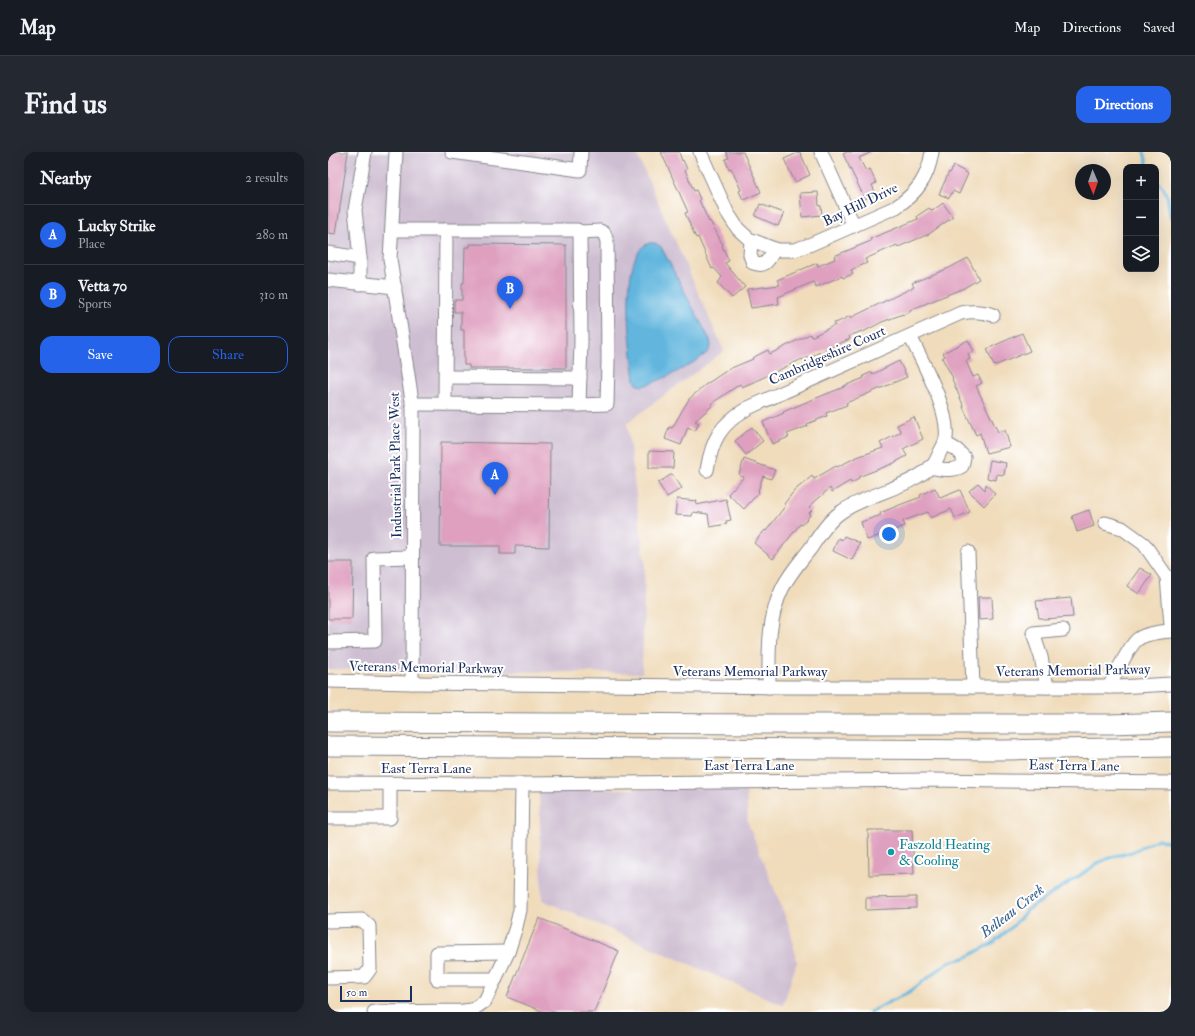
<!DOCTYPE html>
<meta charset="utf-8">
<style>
body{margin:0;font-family:"IM FELL Double Pica",serif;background:#242831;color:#f1f3f6}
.controls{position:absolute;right:12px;top:12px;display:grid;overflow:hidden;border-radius:8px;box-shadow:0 4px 16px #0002}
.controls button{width:36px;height:36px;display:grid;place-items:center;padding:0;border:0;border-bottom:1px solid #363941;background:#171b24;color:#f1f3f6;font:20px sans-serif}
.compass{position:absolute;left:747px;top:12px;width:36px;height:36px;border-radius:50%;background:#171b24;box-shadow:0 4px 16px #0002;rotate:178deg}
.scale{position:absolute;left:12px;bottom:10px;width:72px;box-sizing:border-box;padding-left:4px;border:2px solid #1b2f5e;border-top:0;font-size:11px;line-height:14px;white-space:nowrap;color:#1b2f5e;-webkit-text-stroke:3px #fff;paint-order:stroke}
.you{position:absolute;left:561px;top:382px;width:14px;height:14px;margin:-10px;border:3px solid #fff;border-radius:50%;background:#1a73e8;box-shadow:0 0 0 6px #1a73e833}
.badge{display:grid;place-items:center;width:26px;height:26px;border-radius:50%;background:#2563eb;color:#fff;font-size:13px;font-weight:700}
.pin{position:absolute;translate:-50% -33px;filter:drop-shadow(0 1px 2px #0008)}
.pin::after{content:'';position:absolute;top:21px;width:14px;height:12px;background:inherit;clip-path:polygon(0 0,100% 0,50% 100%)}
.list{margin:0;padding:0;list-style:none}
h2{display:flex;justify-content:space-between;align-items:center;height:52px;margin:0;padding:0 16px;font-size:17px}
h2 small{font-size:13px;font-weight:400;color:#9ea1a6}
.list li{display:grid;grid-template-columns:26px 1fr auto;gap:12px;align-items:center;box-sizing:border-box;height:60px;padding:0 16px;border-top:1px solid #363941}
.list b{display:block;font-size:15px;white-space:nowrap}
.list p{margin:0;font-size:13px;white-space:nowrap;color:#9ea1a6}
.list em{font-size:13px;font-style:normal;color:#9ea1a6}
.actions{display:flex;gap:8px;padding:12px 16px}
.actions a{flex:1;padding:9px 0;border:1px solid #2563eb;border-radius:12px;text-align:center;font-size:14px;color:#2563eb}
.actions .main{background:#2563eb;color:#fff}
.icon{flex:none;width:22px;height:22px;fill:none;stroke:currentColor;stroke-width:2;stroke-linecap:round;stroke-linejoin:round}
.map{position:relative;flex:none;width:843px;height:860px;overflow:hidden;border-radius:12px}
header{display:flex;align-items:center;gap:24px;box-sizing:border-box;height:56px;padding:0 20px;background:#171b24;border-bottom:1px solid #363941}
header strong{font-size:19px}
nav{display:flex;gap:22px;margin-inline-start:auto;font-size:14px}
.intro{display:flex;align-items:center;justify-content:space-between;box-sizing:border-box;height:96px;padding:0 24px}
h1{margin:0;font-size:28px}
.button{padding:10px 18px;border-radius:12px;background:#2563eb;color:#fff;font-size:14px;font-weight:700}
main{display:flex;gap:24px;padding:0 24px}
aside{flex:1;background:#171b24;border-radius:12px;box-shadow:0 4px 16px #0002}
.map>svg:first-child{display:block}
.industrial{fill:#cebed1}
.water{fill:#62b6de;stroke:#3e729e}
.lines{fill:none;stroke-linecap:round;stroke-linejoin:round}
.stream{stroke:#62b6de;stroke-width:3}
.building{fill:#dfa0c0}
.minor-casing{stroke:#86868c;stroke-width:15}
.highway-casing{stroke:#86868c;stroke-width:21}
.minor{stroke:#fff;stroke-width:13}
.highway{stroke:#fff;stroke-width:19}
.culture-dot{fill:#0f9aa8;stroke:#fff;stroke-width:1.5}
.labels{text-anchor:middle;stroke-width:4;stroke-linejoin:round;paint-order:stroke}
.street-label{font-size:14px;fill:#1b2f5e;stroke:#fff}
.culture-label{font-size:14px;fill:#0d838f;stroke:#fff;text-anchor:start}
.water-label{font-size:15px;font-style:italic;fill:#345e8b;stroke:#fff}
</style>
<header>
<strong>Map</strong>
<nav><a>Map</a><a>Directions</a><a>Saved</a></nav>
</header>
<div class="intro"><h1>Find us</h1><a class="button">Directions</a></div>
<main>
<aside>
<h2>Nearby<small>2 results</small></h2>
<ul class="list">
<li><span class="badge">A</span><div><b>Lucky Strike</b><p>Place</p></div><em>280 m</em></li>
<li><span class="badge">B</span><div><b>Vetta 70</b><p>Sports</p></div><em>310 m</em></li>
</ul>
<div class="actions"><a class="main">Save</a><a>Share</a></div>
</aside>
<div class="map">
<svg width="843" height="860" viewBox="0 0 843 860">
<rect width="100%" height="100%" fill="#fff"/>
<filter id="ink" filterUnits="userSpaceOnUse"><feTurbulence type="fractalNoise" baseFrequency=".025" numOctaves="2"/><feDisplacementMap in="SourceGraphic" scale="8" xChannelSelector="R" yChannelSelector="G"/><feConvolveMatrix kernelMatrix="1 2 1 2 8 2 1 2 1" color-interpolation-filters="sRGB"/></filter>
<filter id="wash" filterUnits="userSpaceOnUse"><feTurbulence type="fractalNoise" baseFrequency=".012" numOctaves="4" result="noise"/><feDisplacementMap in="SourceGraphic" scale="16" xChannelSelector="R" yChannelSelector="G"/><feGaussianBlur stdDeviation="0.9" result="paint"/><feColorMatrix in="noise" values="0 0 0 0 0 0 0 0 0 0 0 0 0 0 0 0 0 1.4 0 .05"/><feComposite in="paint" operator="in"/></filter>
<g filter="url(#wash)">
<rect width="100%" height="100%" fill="#f0dcbb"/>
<g class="industrial">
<path d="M0 0H308L396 199 299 271 317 413 314 521 0 517Z"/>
<path d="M418 636 420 671 462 776 469 810 455 853 214 748 211 638Z"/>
</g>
<path class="water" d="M321 91H327L333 95 382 188 383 193C382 197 380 201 376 203 364 213 329 231 314 234L309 232 307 228C304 200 289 103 321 91Z"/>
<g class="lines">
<g class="stream">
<path d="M816 0 820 15"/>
<path d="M828 28 835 35 839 44 843 67"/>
<path d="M542 860 581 840 621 810 637 806 665 791 684 775 698 759 772 710 787 704 804 700 830 687 843 691"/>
</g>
</g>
<g id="blocks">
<g class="building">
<path d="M0 0H20L8 82 0 81Z"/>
<path d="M333 0H351L354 9 355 8 359 17 357 18 366 39 368 38 372 47 371 48 381 70 382 69 395 93 394 94 401 109 397 111 417 135 404 146 390 131 394 125 386 116 384 117 370 85 368 86 357 61 360 60Z"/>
<path d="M398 0H415L433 40 415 48 411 39 413 38 403 16 401 17 397 7 401 6Z"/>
<path d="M472 0 482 23 467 30 456 7Z"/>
<path d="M519 0H544L531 6 538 19 542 17 548 31 544 33 548 42 537 47 515 2Z"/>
<path d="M626 14 639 21 640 22 631 42 625 39 621 46 611 42 621 20 622 21Z"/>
<path d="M490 40 491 54H493L494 63 474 65 472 41Z"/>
<path d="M615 51 625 65 601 82 570 95 569 93 537 107 539 111 523 118 525 122 515 126 514 124 488 135 485 130 450 145 451 152 423 156 419 137 452 133 449 128 489 111 490 114 507 107 506 104 543 89 542 87 590 67 589 64 601 56 604 59Z"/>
<path d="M432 52 456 61 450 74 427 64Z"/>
<path d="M142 92 238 93V216H141V213H136V178H133V160H126V148H134V131H136L137 95H142Z"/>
<path d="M640 106 651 127 636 136 582 158V160L575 163V162L554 170 535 180 534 179 521 184 522 187 474 208V207L430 228 414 235 412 232 383 252 385 253 367 269 371 271 367 279 360 275 353 293 337 287 341 275 344 276 361 247 377 233 401 217 425 207 424 206 440 198 442 202 482 182 483 185 507 173 506 171 510 170 522 164V166L586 135 584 131 621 116Z"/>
<path d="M694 181 702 199 666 214 659 197Z"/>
<path d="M640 188 646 199 640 202 642 207 638 209 645 225 650 223 654 231 648 234 670 280 677 278 682 295 658 301 652 281 648 283 635 255H636L624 227 625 226 614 206 617 204 615 201Z"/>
<path d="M571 209 579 225 518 251 519 253 498 261 499 264 479 272 480 274 459 282 461 285 444 292 435 270 456 261 455 260 476 251 516 235V234L536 226 535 224 544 220 545 222Z"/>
<path d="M586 265 595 287 575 297 579 304 564 312 530 325 531 327 523 331 522 329 504 340 502 336 481 355 484 358 481 361 483 362 474 373 472 372 445 407 426 391 437 378 438 379 458 353 456 352 466 339 484 324 486 327 508 314 509 315 529 305 555 296 552 291 573 280 569 273Z"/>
<path d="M424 275 435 289 418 303 407 289Z"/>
<path d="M113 290 222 292 221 395 187 394V402H172V394H112Z"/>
<path d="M321 299 346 300 345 316H321Z"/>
<path d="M416 307 447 318 443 327 435 324 430 339 431 340 416 357 400 342 416 325 411 323Z"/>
<path d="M662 308 678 311 676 323 669 322 668 328 659 326Z"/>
<path d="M344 322 354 336 339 345 330 331Z"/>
<path d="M650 331 657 338 658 332 667 342 656 354 641 339Z"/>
<path d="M607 336 612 346 632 338 642 360 627 366 623 357 603 366 600 360 575 369 577 374 539 388 533 370 553 363 552 361 574 352 593 345 592 343Z"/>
<path d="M349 347 369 349 368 353 398 347 403 368 398 369 399 372 382 375 380 362 365 360 364 364 347 363Z"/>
<path d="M761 358 766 374 749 380 744 364Z"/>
<path d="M516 384 532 391 524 408 505 399 510 386 514 388Z"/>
<path d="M0 410H25L24 467H0Z"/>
<path d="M812 416 824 423 811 442 799 434Z"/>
<path d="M650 445H664L665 467 651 468Z"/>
<path d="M743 446 745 465 715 467 714 466H711L708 449Z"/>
<path d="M540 678H584L586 722 541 723Z"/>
<path d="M588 745V756L538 758V746Z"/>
<path d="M211 766 291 799 266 860H216L179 845Z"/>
</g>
</g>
</g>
<g filter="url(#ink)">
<use href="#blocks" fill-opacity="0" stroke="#86868c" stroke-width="1"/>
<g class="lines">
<g class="minor-casing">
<g id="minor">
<path d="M68 0 62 107 85 255 84 531"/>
<path d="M124 0 252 18 253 0"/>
<path d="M372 0 399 60 410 77 421 87 449 98H466L481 93 568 55C589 41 600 26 604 0"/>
<path d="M493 0 526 74"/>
<path d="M64 78H249L252 80 253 190 251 253 84 252"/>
<path d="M423 89 422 103 425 111C439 116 440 107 447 97"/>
<path d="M0 101 32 106V132"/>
<path d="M32 106 27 58 37 0"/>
<path d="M0 128 67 135"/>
<path d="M118 225 252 226"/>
<path d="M117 252 118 78"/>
<path d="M251 253 279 252 280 210 279 89 276 81 272 79 252 80"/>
<path d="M602 315C612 317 625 320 634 314L636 305 629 298 617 291"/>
<path d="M379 318C384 288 392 272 420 256L633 161C645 159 654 159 665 163"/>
<path d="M777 371 794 376 816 392 839 425 843 473"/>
<path d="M640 400 645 535"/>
<path d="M0 490 47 489 46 406 84 405"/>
<path d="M0 529 84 531 462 535H790L843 532"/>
<path d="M441 535C441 502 439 468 454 437 461 422 472 410 482 397 491 384 500 369 513 360 540 341 582 336 605 313 608 310 610 304 612 300 615 295 617 291 618 286 622 259 594 209 582 184"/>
<path d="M719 535 713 505 705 481 735 478"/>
<path d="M781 535C786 525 803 491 810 487 818 481 834 480 843 479"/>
<path d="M0 631 194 632 602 628 843 631"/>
<path d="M0 666H62V632"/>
<path d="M0 769 34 768 41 774 42 817 36 825 0 826"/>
<path d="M168 827H109V801L180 800"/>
<path d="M46 860 135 859 144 858 157 849 180 800 188 775 192 758 194 632"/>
</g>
</g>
<g class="highway-casing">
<g id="highway">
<path d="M0 570 456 572H782L843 570"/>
<path d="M0 594 675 598 843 595"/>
</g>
</g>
<use href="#minor" class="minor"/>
<use href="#highway" class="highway"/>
</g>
</g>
<circle class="culture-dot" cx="563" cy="700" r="4"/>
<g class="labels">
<g class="street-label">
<text transform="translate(532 52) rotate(-26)" y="5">Bay Hill Drive</text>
<text transform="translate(499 203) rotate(-24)" y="5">Cambridgeshire Court</text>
<text transform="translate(67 313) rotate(-91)" y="5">Industrial Park Place West</text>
<text transform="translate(98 515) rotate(1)" y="5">Veterans Memorial Parkway</text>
<text transform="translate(745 518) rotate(-1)" y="5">Veterans Memorial Parkway</text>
<text x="422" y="524">Veterans Memorial Parkway</text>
<text x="421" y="618">East Terra Lane</text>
<text transform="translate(746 613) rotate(1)" y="5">East Terra Lane</text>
<text x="98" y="621">East Terra Lane</text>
</g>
<g class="culture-label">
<text x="571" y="697">Faszold Heating<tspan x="571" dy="16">&amp; Cooling</tspan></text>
</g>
<g class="water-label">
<text transform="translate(684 759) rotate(-38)" y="5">Belleau Creek</text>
</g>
</g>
</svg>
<div class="controls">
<button>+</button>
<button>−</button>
<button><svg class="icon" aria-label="layers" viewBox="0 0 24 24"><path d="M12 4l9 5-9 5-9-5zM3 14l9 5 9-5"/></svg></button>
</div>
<svg class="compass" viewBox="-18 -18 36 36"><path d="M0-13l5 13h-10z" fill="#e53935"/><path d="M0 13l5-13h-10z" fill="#9ea1a6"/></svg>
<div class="scale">50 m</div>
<div class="you"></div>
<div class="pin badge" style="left:167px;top:343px">A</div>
<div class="pin badge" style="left:182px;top:157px">B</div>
</div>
</main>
